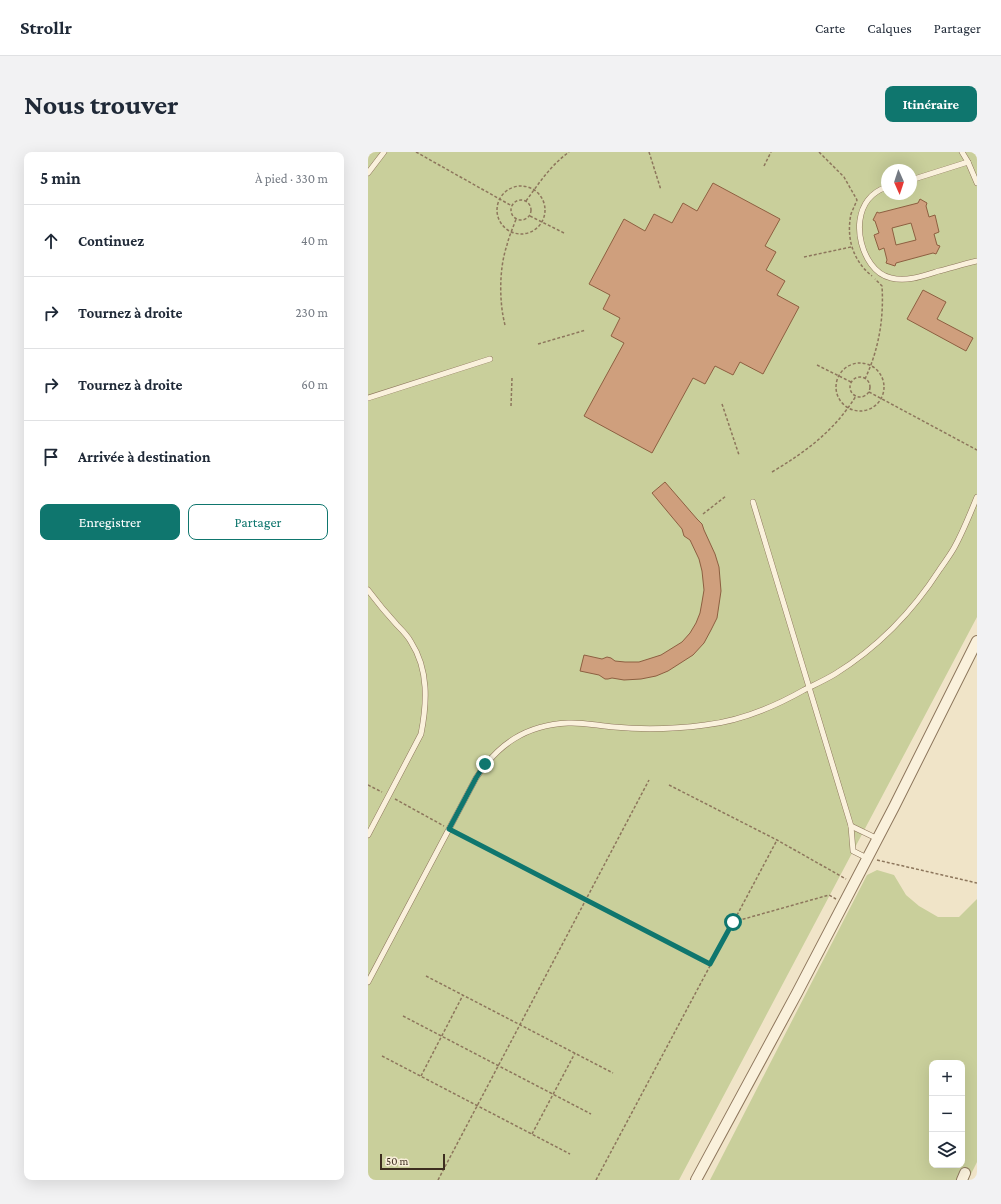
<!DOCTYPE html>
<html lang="fr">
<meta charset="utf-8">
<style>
body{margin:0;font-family:"Crimson Pro",serif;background:#f2f2f3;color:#1f2937}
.controls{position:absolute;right:12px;bottom:12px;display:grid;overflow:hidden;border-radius:8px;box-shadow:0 4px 16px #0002}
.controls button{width:36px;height:36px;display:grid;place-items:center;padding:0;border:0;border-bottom:1px solid #e0e1e3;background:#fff;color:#1f2937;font:20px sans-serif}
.compass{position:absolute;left:513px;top:12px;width:36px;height:36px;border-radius:50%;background:#fff;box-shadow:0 4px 16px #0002;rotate:177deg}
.scale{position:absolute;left:12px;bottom:10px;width:65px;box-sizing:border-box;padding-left:4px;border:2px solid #3d2e20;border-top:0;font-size:11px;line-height:14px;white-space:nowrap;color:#3d2e20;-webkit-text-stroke:3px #f7eed8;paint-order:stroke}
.stop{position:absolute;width:12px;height:12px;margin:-9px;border:3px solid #0f766e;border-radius:50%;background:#fff}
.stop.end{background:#0f766e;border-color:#fff;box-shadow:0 1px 4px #0008}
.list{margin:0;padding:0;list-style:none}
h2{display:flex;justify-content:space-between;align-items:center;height:52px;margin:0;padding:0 16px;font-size:17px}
h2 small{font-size:13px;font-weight:400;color:#747a83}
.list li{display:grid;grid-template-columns:26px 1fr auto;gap:12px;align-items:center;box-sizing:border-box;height:72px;padding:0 16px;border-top:1px solid #e0e1e3}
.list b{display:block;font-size:15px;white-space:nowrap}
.list em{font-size:13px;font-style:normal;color:#747a83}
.actions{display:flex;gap:8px;padding:12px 16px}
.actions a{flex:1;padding:9px 0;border:1px solid #0f766e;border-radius:8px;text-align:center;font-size:14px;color:#0f766e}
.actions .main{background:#0f766e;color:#fff}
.icon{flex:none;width:22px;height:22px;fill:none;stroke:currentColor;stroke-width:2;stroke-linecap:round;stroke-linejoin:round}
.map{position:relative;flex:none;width:609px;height:1028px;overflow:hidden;border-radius:8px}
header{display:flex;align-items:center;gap:24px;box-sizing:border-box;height:56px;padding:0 20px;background:#fff;border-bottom:1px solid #e0e1e3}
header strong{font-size:19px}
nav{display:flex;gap:22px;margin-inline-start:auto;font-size:14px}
.intro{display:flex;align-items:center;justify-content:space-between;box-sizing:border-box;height:96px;padding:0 24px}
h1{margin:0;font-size:28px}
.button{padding:10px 18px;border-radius:8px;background:#0f766e;color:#fff;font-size:14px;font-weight:700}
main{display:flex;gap:24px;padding:0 24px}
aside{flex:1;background:#fff;border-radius:8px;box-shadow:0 4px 16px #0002}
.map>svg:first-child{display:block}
.green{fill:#c9cf9b;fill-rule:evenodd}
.building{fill:#cf9f7d;stroke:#8d5f41;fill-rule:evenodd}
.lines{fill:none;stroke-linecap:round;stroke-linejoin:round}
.lane-casing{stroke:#8d765c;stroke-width:6}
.street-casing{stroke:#8d765c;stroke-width:12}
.path{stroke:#8d765c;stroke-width:1.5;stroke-dasharray:3 2;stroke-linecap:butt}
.lane{stroke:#faf1dc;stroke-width:5}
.street{stroke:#faf1dc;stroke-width:10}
.route{stroke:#0f766e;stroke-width:5}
</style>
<header>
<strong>Strollr</strong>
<nav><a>Carte</a><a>Calques</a><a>Partager</a></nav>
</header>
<div class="intro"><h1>Nous trouver</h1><a class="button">Itinéraire</a></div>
<main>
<aside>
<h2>5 min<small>À pied · 330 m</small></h2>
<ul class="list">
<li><svg class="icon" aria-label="ahead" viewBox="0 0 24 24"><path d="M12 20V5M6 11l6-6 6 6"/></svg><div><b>Continuez</b></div><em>40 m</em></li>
<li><svg class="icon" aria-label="right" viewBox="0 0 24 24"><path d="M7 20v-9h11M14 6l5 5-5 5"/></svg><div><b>Tournez à droite</b></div><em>230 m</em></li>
<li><svg class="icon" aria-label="right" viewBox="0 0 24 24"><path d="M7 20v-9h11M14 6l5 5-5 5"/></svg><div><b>Tournez à droite</b></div><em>60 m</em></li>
<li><svg class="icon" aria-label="arrive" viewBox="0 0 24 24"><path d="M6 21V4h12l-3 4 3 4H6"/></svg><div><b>Arrivée à destination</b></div></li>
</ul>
<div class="actions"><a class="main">Enregistrer</a><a>Partager</a></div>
</aside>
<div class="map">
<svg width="609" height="1028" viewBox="0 0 609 1028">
<rect width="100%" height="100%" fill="#f0e4c8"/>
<g class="green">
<path d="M0 0H609V465L311 1028H0ZM519 18H543V42H519Z"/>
<path d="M509 718 526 723 538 743 551 754 570 765H591L609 747V1010L600 1028H342L499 723ZM564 911H594V1013H564Z"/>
</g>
<g class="building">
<path d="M345 31 412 67 397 94 408 100 398 118 417 129 409 143 431 155 395 222 372 210 365 223 347 214 337 232 325 226 284 301 216 264 256 191 243 184 252 166 235 157 242 143 221 132 256 67 277 79 286 62 304 71 315 51 329 59Z"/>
<path d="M552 47 559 51 558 54 561 65 567 63 571 80 566 82 569 93 572 94 568 102 565 101 528 111 527 114 518 111 519 108 516 96 511 98 506 83 511 81 507 69 505 68 509 60 511 61 550 51ZM543 71 548 88 528 93 524 76Z"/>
<path d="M555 138 578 150 569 167 605 186 598 199 539 167Z"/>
<path d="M297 330 329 367 334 372 336 378 347 402 351 415 353 439 349 466 343 478 336 491 325 503 300 519 288 524 273 527 256 528 244 526 240 527H237L231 523 212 519 216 503 234 507 239 505 243 506 247 509 257 510H271L293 503 314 490 322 481 328 471 332 461 334 450 336 438 334 419 331 407 322 388 316 384 314 377 284 341Z"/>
</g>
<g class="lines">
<g class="lane-casing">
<g id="lane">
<path d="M594 0 600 10 609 31"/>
<path d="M0 21 16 0"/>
<path d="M543 28 600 10"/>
<path d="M519 35C485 46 486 88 503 112 508 119 514 124 523 126 539 130 555 124 571 119 583 116 596 112 609 109"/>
<path d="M0 246 122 207"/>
<path d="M385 350 483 674 485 699 499 706"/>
<path d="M0 438C9 450 19 462 29 473 34 478 40 484 43 490 61 518 59 551 53 582L0 683"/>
<path d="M483 674 510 687"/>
<path d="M0 830 108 626C130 592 158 573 200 571 215 570 231 574 246 575 276 578 307 577 337 573 372 569 406 555 436 538 446 533 457 528 467 522 509 496 545 459 572 417 577 410 582 403 586 396 595 380 602 362 609 345"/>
</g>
</g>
<g class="street-casing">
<g id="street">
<path d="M328 1028 429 841 526 655 609 489"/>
<path d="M594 1028 597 1021"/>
</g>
</g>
<g class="path">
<path d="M48 0 144 54"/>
<path d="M281 0 293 38"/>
<path d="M451 0 476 25 489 48C487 53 485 57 483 62 478 86 485 109 504 124"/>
<path d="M396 14 403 0"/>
<circle cx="153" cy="58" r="24"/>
<circle cx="153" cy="58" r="10"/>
<path d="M158 49C171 31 183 13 201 0"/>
<path d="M162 64 196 81"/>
<path d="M436 105 483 95"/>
<path d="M137 173C131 150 131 116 139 93 141 84 145 76 148 67"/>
<path d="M170 192 218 178"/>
<circle cx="492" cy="235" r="24"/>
<path d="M449 213 483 230"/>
<circle cx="492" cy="235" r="10"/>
<path d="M497 227C511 197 516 166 514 134L507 127"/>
<path d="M501 240 609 298"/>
<path d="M354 252 371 303"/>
<path d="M143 254 144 226"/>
<path d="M404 320C439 299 466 279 488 244"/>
<path d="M335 362 358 344"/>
<path d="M0 633 14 640"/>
<path d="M301 633 409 688 478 727"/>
<path d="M27 647 76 674"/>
<path d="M86 680 343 812"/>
<path d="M509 708 609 731"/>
<path d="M365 770 461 743 468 747"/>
<path d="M58 824 245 921"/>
<path d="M35 864 223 962"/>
<path d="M14 904 202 1002"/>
<path d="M53 924 95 843"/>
<path d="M164 982 207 901"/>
<path d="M70 1028 281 628"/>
<path d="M228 1028 409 688"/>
</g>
<use href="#lane" class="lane"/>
<use href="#street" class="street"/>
</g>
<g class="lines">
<path class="route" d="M117 612 108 626 81 677 342 812 365 770"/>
</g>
</svg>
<div class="controls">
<button>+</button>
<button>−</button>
<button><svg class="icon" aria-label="layers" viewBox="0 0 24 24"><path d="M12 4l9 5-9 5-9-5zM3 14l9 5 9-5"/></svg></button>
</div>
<svg class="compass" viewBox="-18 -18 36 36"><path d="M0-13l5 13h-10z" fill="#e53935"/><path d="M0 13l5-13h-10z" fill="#747a83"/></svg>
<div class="scale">50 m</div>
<div class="stop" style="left:365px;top:770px"></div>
<div class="stop end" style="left:117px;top:612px"></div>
</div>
</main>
